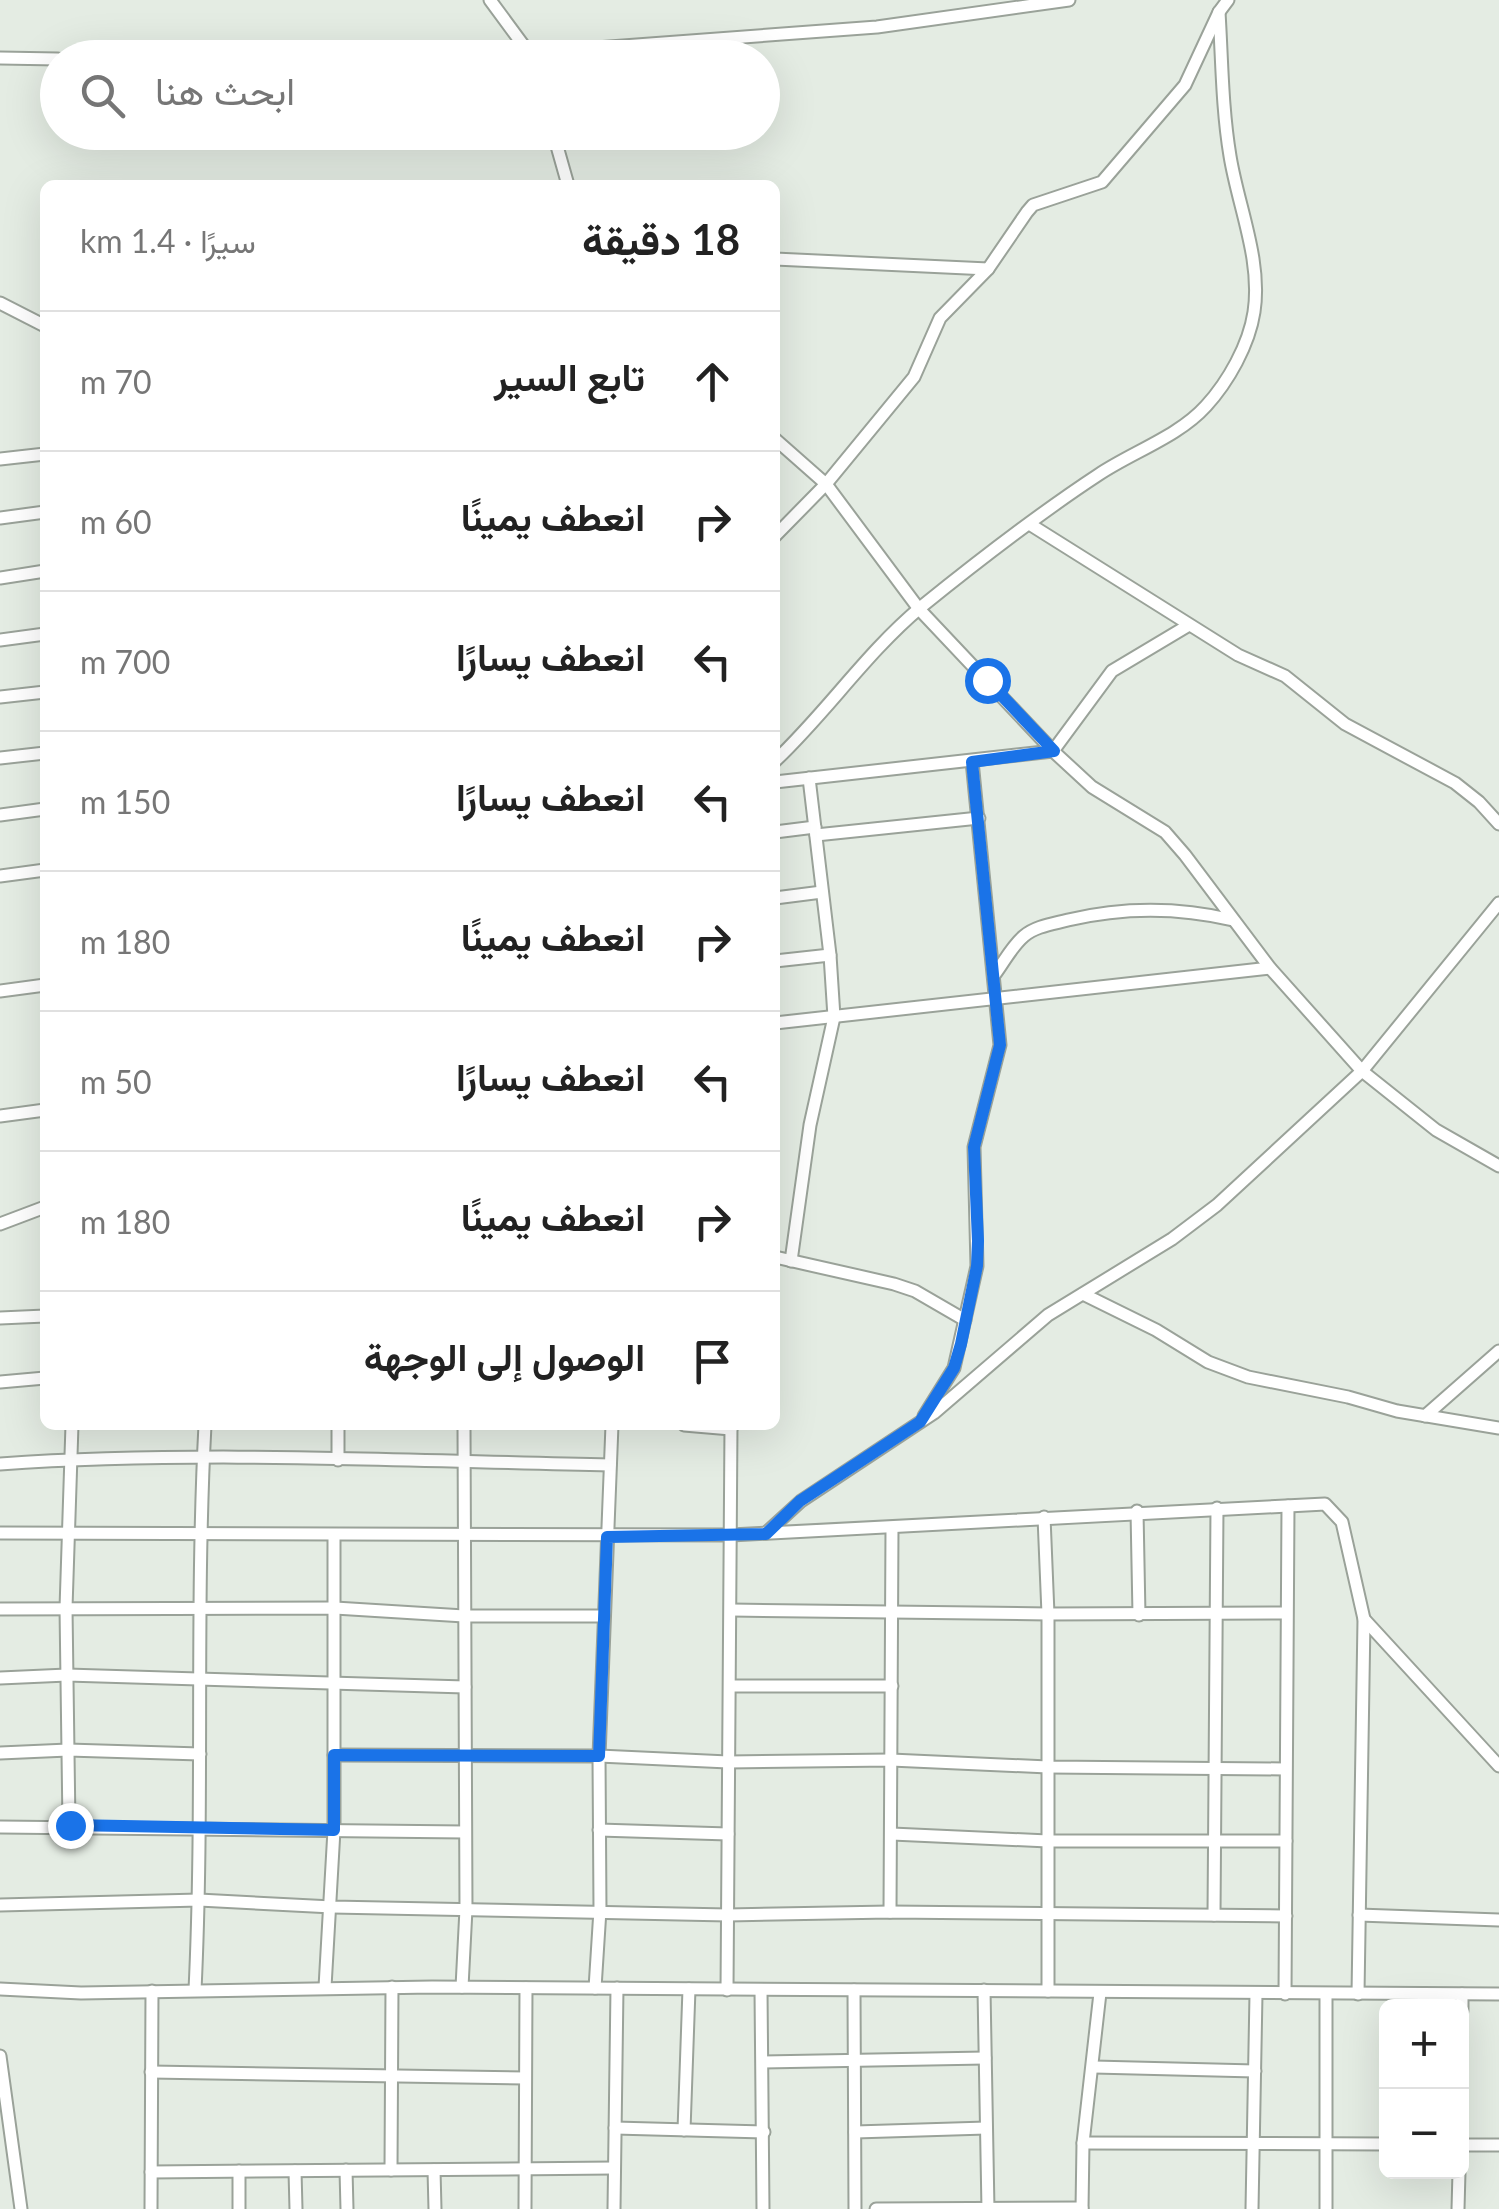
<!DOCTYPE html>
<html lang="ar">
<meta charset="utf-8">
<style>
body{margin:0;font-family:Lato,Vazirmatn,sans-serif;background:#f6f6f6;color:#222;direction:rtl}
.controls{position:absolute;right:30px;bottom:30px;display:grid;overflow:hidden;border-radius:15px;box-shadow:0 10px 40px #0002}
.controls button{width:90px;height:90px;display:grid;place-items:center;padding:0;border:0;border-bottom:2px solid #e0e0e0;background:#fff;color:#222;font:50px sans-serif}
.stop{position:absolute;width:30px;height:30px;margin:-22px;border:8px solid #1a73e8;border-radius:50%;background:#fff}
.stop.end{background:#1a73e8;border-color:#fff;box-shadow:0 2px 10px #0008}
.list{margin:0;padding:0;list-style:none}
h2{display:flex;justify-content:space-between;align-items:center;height:130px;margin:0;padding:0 40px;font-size:42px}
h2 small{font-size:32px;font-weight:400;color:#767676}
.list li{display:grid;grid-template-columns:65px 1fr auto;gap:30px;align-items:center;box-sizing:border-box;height:140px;padding:0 40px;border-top:2px solid #e0e0e0}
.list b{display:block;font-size:38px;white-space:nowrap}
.list em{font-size:32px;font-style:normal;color:#767676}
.icon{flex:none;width:55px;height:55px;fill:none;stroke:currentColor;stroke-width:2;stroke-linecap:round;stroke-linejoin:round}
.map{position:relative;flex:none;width:1499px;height:2209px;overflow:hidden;direction:ltr}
.search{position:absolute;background:#fff;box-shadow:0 10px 40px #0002;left:40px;top:40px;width:740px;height:110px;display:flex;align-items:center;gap:25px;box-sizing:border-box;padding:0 35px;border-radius:55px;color:#767676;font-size:38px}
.panel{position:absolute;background:#fff;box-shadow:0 10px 40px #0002;left:40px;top:180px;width:740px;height:1250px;border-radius:15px;direction:rtl}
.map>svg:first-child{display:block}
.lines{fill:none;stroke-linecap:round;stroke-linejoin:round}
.street-casing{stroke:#9aa299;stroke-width:15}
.street{stroke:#fff;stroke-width:11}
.route{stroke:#1a73e8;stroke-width:12}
</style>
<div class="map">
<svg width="1499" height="2209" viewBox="0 0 1499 2209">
<rect width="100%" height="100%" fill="#e4ece3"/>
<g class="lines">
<g class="street-casing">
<g id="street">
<path d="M490 0 532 57"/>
<path d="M0 58 58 59"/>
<path d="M461 58 877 27 1069 0"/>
<path d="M553 132 568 185"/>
<path d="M775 259 988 269"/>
<path d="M0 303 45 326"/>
<path d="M775 439 826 484 919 609 1053 751 1092 787 1165 832 1185 855 1270 968 1362 1071 1436 1130 1499 1166"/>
<path d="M0 459 45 454"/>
<path d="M0 518 45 512"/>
<path d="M1031 525 1238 655 1285 676 1345 724 1455 783 1479 802 1499 824"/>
<path d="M775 536 826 484 914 377 940 318 988 269 1027 212 1033 205 1102 182 1185 85 1219 12 1228 0"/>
<path d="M0 578 45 571"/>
<path d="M0 640 45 634"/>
<path d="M0 697 45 692"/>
<path d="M0 758 45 753"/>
<path d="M775 761C827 712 866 653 921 607 978 561 1037 515 1098 475 1132 452 1178 437 1206 406 1228 382 1249 345 1254 312 1262 260 1238 206 1230 156 1222 108 1222 60 1219 12"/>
<path d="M775 782 1053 751 1112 671 1189 625"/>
<path d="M0 815 45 809"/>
<path d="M775 832 815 827"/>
<path d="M816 835 979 818"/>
<path d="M0 876 45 870"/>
<path d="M775 898 822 892"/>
<path d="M775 961 830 955"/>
<path d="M995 974C1004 962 1012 946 1024 936 1036 926 1053 924 1068 920 1123 907 1178 907 1233 920"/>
<path d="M0 991 45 985"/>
<path d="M775 1023 1270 968"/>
<path d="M0 1116 45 1110"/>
<path d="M0 1224 45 1207"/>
<path d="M775 1257 894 1284 915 1291 965 1320"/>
<path d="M791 1261 810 1125 834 1017 830 955 809 778"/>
<path d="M1083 1294 1156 1330 1208 1362 1248 1377 1348 1397 1397 1411 1499 1428"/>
<path d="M0 1318 45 1316"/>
<path d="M0 1382 45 1378"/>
<path d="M924 1416 954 1368 977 1266 974 1147 1000 1045 972 761"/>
<path d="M1425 1416 1499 1351"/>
<path d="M684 1425 731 1429"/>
<path d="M338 1460V1425"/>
<path d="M0 1464C202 1450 407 1461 610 1465"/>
<path d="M1137 1511 1139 1615"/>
<path d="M1044 1517 1048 1614V1991"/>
<path d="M0 1533 731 1535 1325 1504 1342 1522 1364 1619 1358 1994"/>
<path d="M766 1533 801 1501 934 1413 1048 1315 1172 1239 1217 1205 1362 1071 1499 903"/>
<path d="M0 1609 335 1608 464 1616H604"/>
<path d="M731 1610 1048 1614 1286 1613"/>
<path d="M1364 1619 1499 1766"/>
<path d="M0 1678 67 1675 465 1687"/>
<path d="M730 1686H892"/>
<path d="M0 1753 68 1750 200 1754"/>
<path d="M334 1755 599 1756 728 1762 891 1760 1048 1767 1285 1769"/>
<path d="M69 1825 66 1608 72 1425"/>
<path d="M0 1827 465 1832"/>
<path d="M599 1830 728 1834"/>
<path d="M892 1834 1048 1841H1286"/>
<path d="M0 1905 199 1900 332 1907 728 1915 890 1912 1286 1916"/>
<path d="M890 1912 892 1528"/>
<path d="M1214 1915 1217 1508"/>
<path d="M1359 1915 1499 1920"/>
<path d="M325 1987 334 1830V1535"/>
<path d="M462 1987 466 1909 464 1425"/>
<path d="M595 1988 600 1910 599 1756 612 1425"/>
<path d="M0 1989 81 1993 432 1987 1499 1994"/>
<path d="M195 1990C204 1802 195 1613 205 1425"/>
<path d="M727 1990 731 1425"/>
<path d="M761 1990 763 2209"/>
<path d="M854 1990 855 2209"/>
<path d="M984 1990 988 2209"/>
<path d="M1285 1994 1288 1506"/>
<path d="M1462 2011V1994"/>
<path d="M0 2056 21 2209"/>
<path d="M763 2062 985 2058"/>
<path d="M1094 2067 1255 2071"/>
<path d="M151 2072 525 2078"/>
<path d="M615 2128 764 2132"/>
<path d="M684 2130 689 1989"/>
<path d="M855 2132 986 2128"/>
<path d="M1083 2143 1386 2144"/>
<path d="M1462 2145H1499"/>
<path d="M346 2170 347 2209"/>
<path d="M391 2170 392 1987"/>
<path d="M434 2170 435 2209"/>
<path d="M239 2171V2209"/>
<path d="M295 2171 296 2209"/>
<path d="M151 2172 614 2168"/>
<path d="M151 2209 152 1991"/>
<path d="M525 2209 526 1988"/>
<path d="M614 2209 617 1988"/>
<path d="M876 2209 1082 2208"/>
<path d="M1082 2209 1083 2143 1100 1993"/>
<path d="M1252 2209 1256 1994"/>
<path d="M1326 2209V1994"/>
<path d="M1458 2209 1459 2172"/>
</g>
</g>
<use href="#street" class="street"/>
</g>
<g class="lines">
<path class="route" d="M70 1825 334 1830V1755L599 1756 607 1537 766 1534 800 1501 920 1422 954 1368 961 1344 977 1266 978 1241 974 1147 1000 1045 972 762 1054 751 987 680"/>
</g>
</svg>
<div class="controls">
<button>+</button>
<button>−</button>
</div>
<div class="stop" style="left:987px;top:680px"></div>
<div class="stop end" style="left:70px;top:1825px"></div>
<div class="search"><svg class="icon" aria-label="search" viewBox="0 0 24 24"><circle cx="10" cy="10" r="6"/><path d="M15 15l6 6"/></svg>ابحث هنا</div>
<section class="panel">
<h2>18 دقيقة<small>سيرًا · 1.4 km</small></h2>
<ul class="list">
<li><svg class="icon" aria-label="ahead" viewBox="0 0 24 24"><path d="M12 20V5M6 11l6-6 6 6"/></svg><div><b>تابع السير</b></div><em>70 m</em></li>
<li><svg class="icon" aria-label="right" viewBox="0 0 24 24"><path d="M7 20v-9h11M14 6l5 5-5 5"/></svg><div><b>انعطف يمينًا</b></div><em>60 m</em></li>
<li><svg class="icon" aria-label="left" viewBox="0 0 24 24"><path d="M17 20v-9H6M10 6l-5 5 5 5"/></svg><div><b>انعطف يسارًا</b></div><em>700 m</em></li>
<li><svg class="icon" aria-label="left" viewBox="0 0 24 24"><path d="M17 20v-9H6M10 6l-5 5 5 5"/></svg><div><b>انعطف يسارًا</b></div><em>150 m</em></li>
<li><svg class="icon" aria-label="right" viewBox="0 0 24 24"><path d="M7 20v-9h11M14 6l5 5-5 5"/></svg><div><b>انعطف يمينًا</b></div><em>180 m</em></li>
<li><svg class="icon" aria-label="left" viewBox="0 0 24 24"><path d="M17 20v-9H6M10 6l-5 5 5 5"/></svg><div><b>انعطف يسارًا</b></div><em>50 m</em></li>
<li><svg class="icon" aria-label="right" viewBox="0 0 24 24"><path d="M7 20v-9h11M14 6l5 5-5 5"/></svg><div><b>انعطف يمينًا</b></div><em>180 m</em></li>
<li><svg class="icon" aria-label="arrive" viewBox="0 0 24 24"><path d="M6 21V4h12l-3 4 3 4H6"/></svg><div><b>الوصول إلى الوجهة</b></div></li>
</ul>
</section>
</div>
